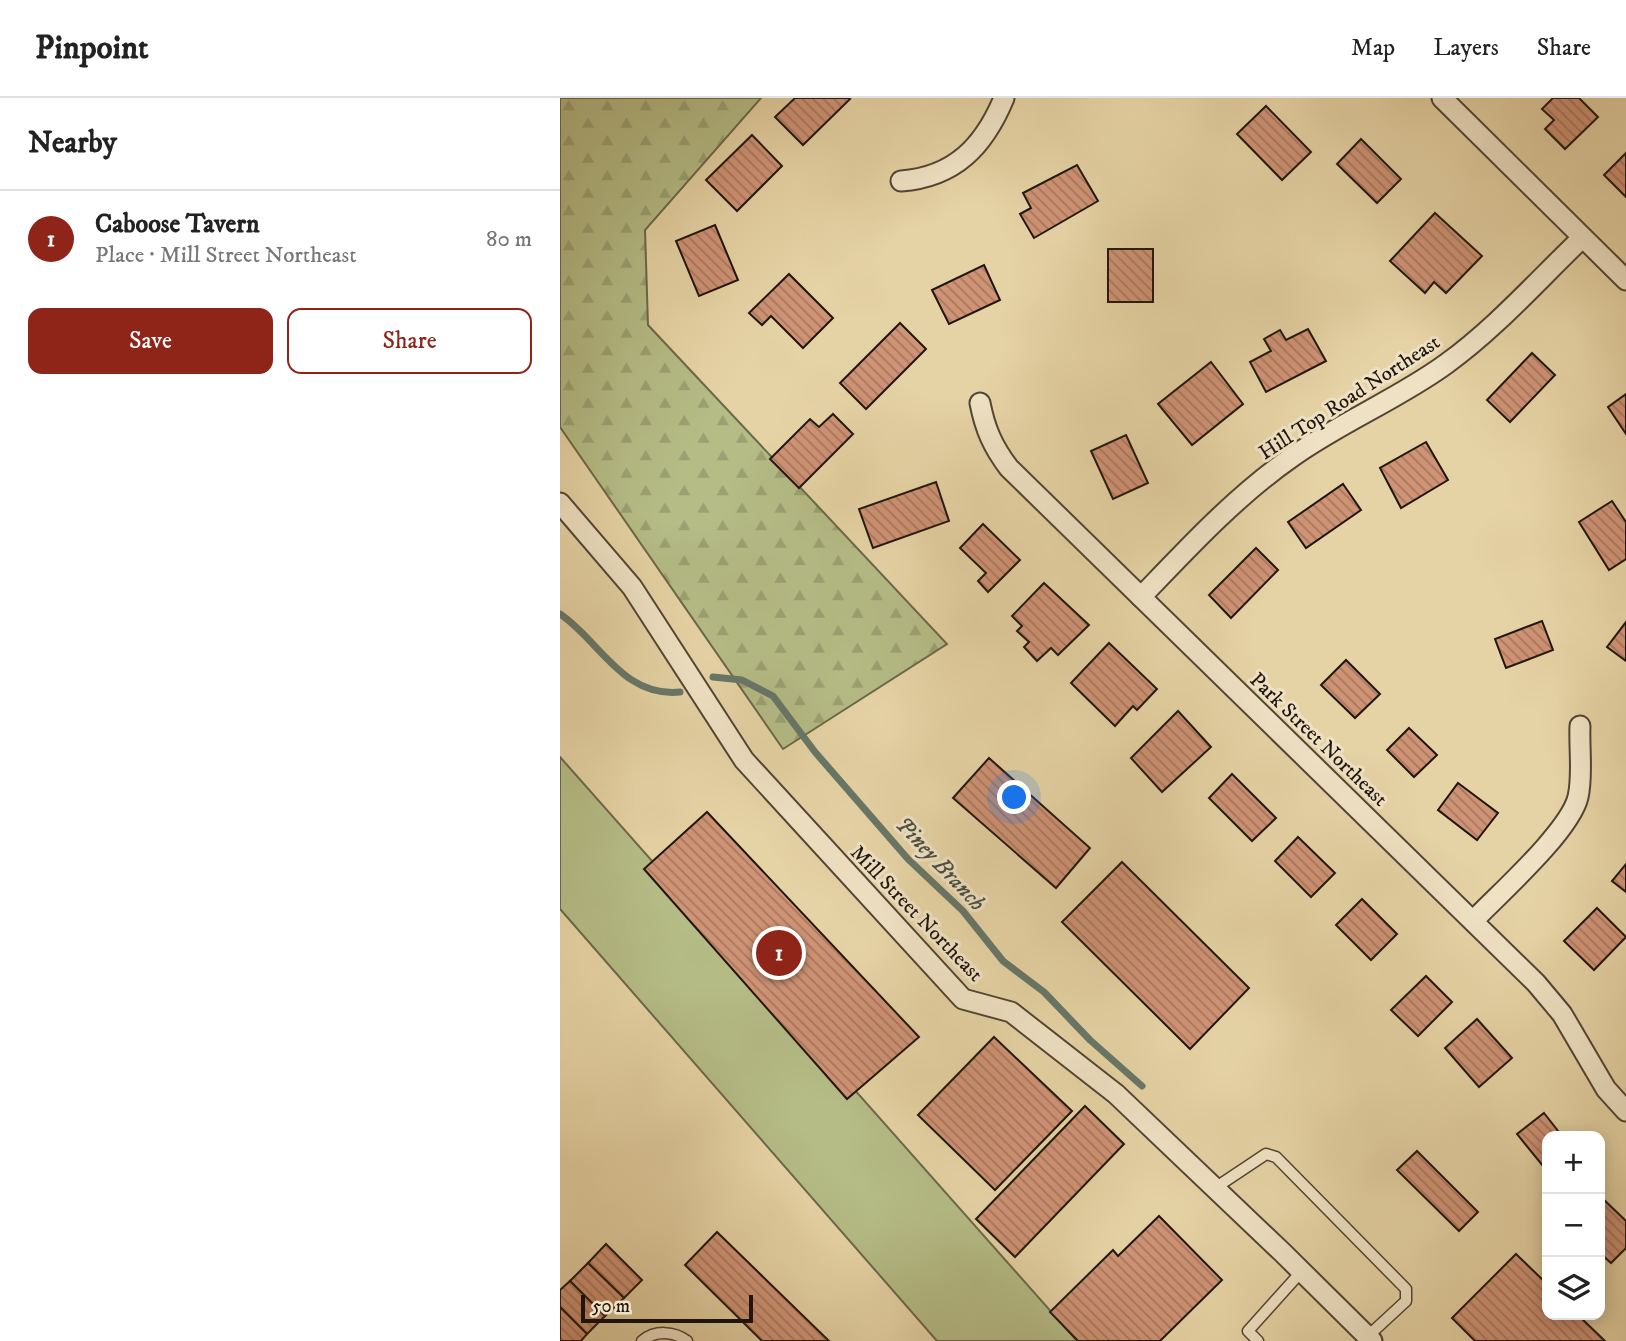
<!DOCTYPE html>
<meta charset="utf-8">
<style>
body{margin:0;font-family:"IM FELL DW Pica",serif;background:#f6f6f6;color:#222}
.controls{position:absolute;right:21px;bottom:21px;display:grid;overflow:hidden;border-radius:14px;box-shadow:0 4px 18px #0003}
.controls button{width:63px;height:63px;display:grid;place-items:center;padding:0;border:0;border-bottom:2px solid #e0e0e0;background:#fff;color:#222;font:35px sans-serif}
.scale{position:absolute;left:21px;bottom:18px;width:172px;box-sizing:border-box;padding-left:7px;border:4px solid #20160f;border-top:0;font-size:19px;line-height:24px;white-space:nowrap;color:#20160f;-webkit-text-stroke:5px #efe2c4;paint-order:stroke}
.you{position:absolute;left:455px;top:700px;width:24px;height:24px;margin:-18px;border:5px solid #fff;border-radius:50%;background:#1a73e8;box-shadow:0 0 0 10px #1a73e833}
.badge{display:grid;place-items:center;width:46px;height:46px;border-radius:50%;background:#8f2418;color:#fff;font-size:23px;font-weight:700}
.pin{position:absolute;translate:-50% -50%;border:4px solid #fff;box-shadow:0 2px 7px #0006}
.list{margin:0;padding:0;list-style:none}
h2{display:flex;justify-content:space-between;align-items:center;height:91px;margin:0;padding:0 28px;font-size:30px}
h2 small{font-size:23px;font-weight:400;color:#767676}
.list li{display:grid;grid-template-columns:46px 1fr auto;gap:21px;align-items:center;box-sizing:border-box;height:98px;padding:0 28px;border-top:2px solid #e0e0e0}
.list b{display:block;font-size:26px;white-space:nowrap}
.list p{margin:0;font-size:23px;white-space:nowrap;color:#767676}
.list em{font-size:23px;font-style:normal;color:#767676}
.actions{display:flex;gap:14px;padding:21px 28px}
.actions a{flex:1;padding:16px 0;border:2px solid #8f2418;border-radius:14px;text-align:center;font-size:24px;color:#8f2418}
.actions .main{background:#8f2418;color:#fff}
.icon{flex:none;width:38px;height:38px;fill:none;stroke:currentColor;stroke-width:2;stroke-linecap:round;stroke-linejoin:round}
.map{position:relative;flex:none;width:1066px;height:1243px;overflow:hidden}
header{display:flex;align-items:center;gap:42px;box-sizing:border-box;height:98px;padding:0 35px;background:#fff;border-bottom:2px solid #e0e0e0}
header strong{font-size:33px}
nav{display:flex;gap:38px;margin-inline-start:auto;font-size:24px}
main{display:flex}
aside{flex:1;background:#fff}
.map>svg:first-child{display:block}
.grass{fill:#b5bc86;stroke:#6a694a;stroke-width:2}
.forest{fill:url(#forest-firs);stroke:#6a694a;stroke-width:2}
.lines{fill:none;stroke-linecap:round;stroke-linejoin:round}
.stream{stroke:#677768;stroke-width:7}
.building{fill:url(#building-back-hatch);stroke:#20160f;stroke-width:2}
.lane-casing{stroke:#524534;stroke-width:13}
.street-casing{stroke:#524534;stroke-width:23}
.lane{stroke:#efe2c4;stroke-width:10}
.street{stroke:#efe2c4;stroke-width:19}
.labels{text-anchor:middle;stroke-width:6;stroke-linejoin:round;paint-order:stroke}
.street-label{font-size:21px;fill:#20160f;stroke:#efe2c4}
.water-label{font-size:23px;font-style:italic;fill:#4a4f43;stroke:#efe2c4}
</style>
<header>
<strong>Pinpoint</strong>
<nav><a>Map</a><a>Layers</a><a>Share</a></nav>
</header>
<main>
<aside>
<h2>Nearby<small></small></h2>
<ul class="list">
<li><span class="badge">1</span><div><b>Caboose Tavern</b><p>Place · Mill Street Northeast</p></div><em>80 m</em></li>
</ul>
<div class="actions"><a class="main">Save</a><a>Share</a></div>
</aside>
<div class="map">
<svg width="1066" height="1243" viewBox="0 0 1066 1243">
<defs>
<pattern id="forest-firs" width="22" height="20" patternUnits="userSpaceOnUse" patternTransform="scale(1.75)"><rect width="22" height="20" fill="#b5bc86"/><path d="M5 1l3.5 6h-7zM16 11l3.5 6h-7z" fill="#9ba172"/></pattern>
<pattern id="building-back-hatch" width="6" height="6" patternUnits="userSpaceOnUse" patternTransform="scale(1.75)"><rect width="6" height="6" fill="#cf9375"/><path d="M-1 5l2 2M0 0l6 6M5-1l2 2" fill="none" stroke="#a8775e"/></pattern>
</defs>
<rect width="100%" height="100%" fill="#e6d3a5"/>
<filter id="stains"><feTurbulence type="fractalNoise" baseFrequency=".00286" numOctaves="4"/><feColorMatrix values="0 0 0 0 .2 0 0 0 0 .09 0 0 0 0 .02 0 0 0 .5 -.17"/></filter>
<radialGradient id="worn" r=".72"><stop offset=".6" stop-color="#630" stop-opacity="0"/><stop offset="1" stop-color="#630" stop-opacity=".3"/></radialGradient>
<path class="grass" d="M0 659 517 1243H377L0 811Z"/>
<path class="forest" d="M0 0H201L85 132 88 227 387 546 223 651 0 329Z"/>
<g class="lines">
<g class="stream">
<path d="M0 516C40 543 63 600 120 594"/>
<path d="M153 579 182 582 213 598 255 654 348 761 403 813 443 863 484 894 530 942 582 988"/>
</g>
</g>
<g class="building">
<path d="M235 0H288L290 1 243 47 215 19Z"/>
<path d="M993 0H1019L1038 19 1005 51 985 31 994 22 982 11Z"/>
<path d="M706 8 751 54 722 82 677 36Z"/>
<path d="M192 37 222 68 177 113 146 82Z"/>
<path d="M801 41 841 81 817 105 777 66Z"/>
<path d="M1066 55V99L1044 77Z"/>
<path d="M517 67 538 103 474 140 460 116 471 110 463 95Z"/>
<path d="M875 115 922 158 886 195 874 184 865 195 830 163Z"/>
<path d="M155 127 178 182 139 198 116 143Z"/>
<rect x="548" y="151" width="45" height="53"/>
<path d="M424 167 440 202 389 226 372 192Z"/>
<path d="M229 176 273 220 243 250 211 218 202 227 189 215Z"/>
<path d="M340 225 366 251 306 311 280 285Z"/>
<path d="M748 231 766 263 706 294 690 264 711 253 704 241 720 232 726 242Z"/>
<path d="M972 255 995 277 950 324 927 302Z"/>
<path d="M651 264 683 306 632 347 598 306Z"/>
<path d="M1066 296V336L1048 309Z"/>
<path d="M273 316 293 336 239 390 210 361 250 321 259 329Z"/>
<path d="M566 337 588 385 553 401 531 353Z"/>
<path d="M866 344 888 382 841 410 820 370Z"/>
<path d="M376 384 389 423 313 450 299 411Z"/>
<path d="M783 386 801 412 746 450 728 424Z"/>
<path d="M1052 403 1066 424V461L1049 472 1019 424Z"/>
<path d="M423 426 460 462 428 494 418 483 426 475 400 450Z"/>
<path d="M696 450 718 472 671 520 649 497Z"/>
<path d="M484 485 529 527 498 557 491 550 477 563 464 549 469 544 457 533 462 528 452 518Z"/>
<path d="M982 523 993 552 946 570 935 541Z"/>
<path d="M1066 524V563L1047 549Z"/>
<path d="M549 545 597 591 577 612 573 608 555 628 511 585Z"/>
<path d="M786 562 820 596 795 620 761 587Z"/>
<path d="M618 613 651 649 602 694 571 660Z"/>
<path d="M849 630 877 657 854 679 827 652Z"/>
<path d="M429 660 530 750 496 790 393 700Z"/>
<path d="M672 676 716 720 692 743 649 700Z"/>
<path d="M898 685 938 715 917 742 878 712Z"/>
<path d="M147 714 359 939 287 1001 84 771Z"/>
<path d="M738 739 775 775 751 799 715 763Z"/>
<path d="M562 764 689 890 630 951 502 824Z"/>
<path d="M1066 766V794L1052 783Z"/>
<path d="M802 801 837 836 811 862 776 827Z"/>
<path d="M1037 810 1066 839 1034 872 1004 843Z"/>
<path d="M866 878 892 904 858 938 831 912Z"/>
<path d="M917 921 952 960 919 989 885 950Z"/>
<path d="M434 939 512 1013 435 1092 358 1017Z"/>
<path d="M525 1008 564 1046 455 1159 416 1121Z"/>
<path d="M984 1015 1002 1038H987V1073L957 1036Z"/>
<path d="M857 1053 918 1114 899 1133 837 1072Z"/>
<path d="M1040 1098 1066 1123V1150L1051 1165 1040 1155Z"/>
<path d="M599 1118 662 1182 600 1243H518L490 1214 553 1152 558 1158Z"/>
<path d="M157 1134 269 1243H202L125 1167Z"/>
<path d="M46 1146 82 1182 64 1200 28 1165Z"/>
<path d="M956 1156 987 1186V1217H1018L1045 1243H915L892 1220Z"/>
<path d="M28 1165 64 1200 45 1218 10 1183Z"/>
<path d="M10 1183 45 1218 27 1236 0 1209V1192Z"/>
<path d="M0 1209 27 1236 21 1243H0Z"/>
</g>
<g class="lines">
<g class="lane-casing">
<g id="lane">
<path d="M655 1090 706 1056 716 1059 846 1191V1203L807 1239"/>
<path d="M82 1243C95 1232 114 1233 127 1243"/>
<path d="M698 1243 688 1233 742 1173"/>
</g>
</g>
<g class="street-casing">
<g id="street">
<path d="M882 0 1066 182"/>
<path d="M341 83C395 79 424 48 444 0"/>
<path d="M420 305C425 331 433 349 449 370L976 885 1002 916 1046 991 1066 1013"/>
<path d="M0 405 72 489 184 662 403 901 451 914 556 996 723 1155 812 1243"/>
<path d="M581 499C629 449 676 398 732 359 781 324 838 301 886 266 936 230 978 182 1022 140"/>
<path d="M913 823C939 796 1010 733 1018 699 1023 678 1019 651 1020 628"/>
</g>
</g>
<use href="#lane" class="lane"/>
<use href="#street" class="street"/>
</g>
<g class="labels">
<g class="street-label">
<text transform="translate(789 299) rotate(-33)" y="7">Hill Top Road Northeast</text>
<text transform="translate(759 641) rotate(44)" y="7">Park Street Northeast</text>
<text transform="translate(357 815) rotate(46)" y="7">Mill Street Northeast</text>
</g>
<g class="water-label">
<text transform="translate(381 765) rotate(47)" y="8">Piney Branch</text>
</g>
</g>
<rect width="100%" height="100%" filter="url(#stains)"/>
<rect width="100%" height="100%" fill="url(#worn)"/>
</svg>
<div class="controls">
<button>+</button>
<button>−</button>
<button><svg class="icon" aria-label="layers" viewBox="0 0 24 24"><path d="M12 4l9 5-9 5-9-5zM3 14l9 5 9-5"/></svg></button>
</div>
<div class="scale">50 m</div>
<div class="you"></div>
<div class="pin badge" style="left:219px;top:855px">1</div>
</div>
</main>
